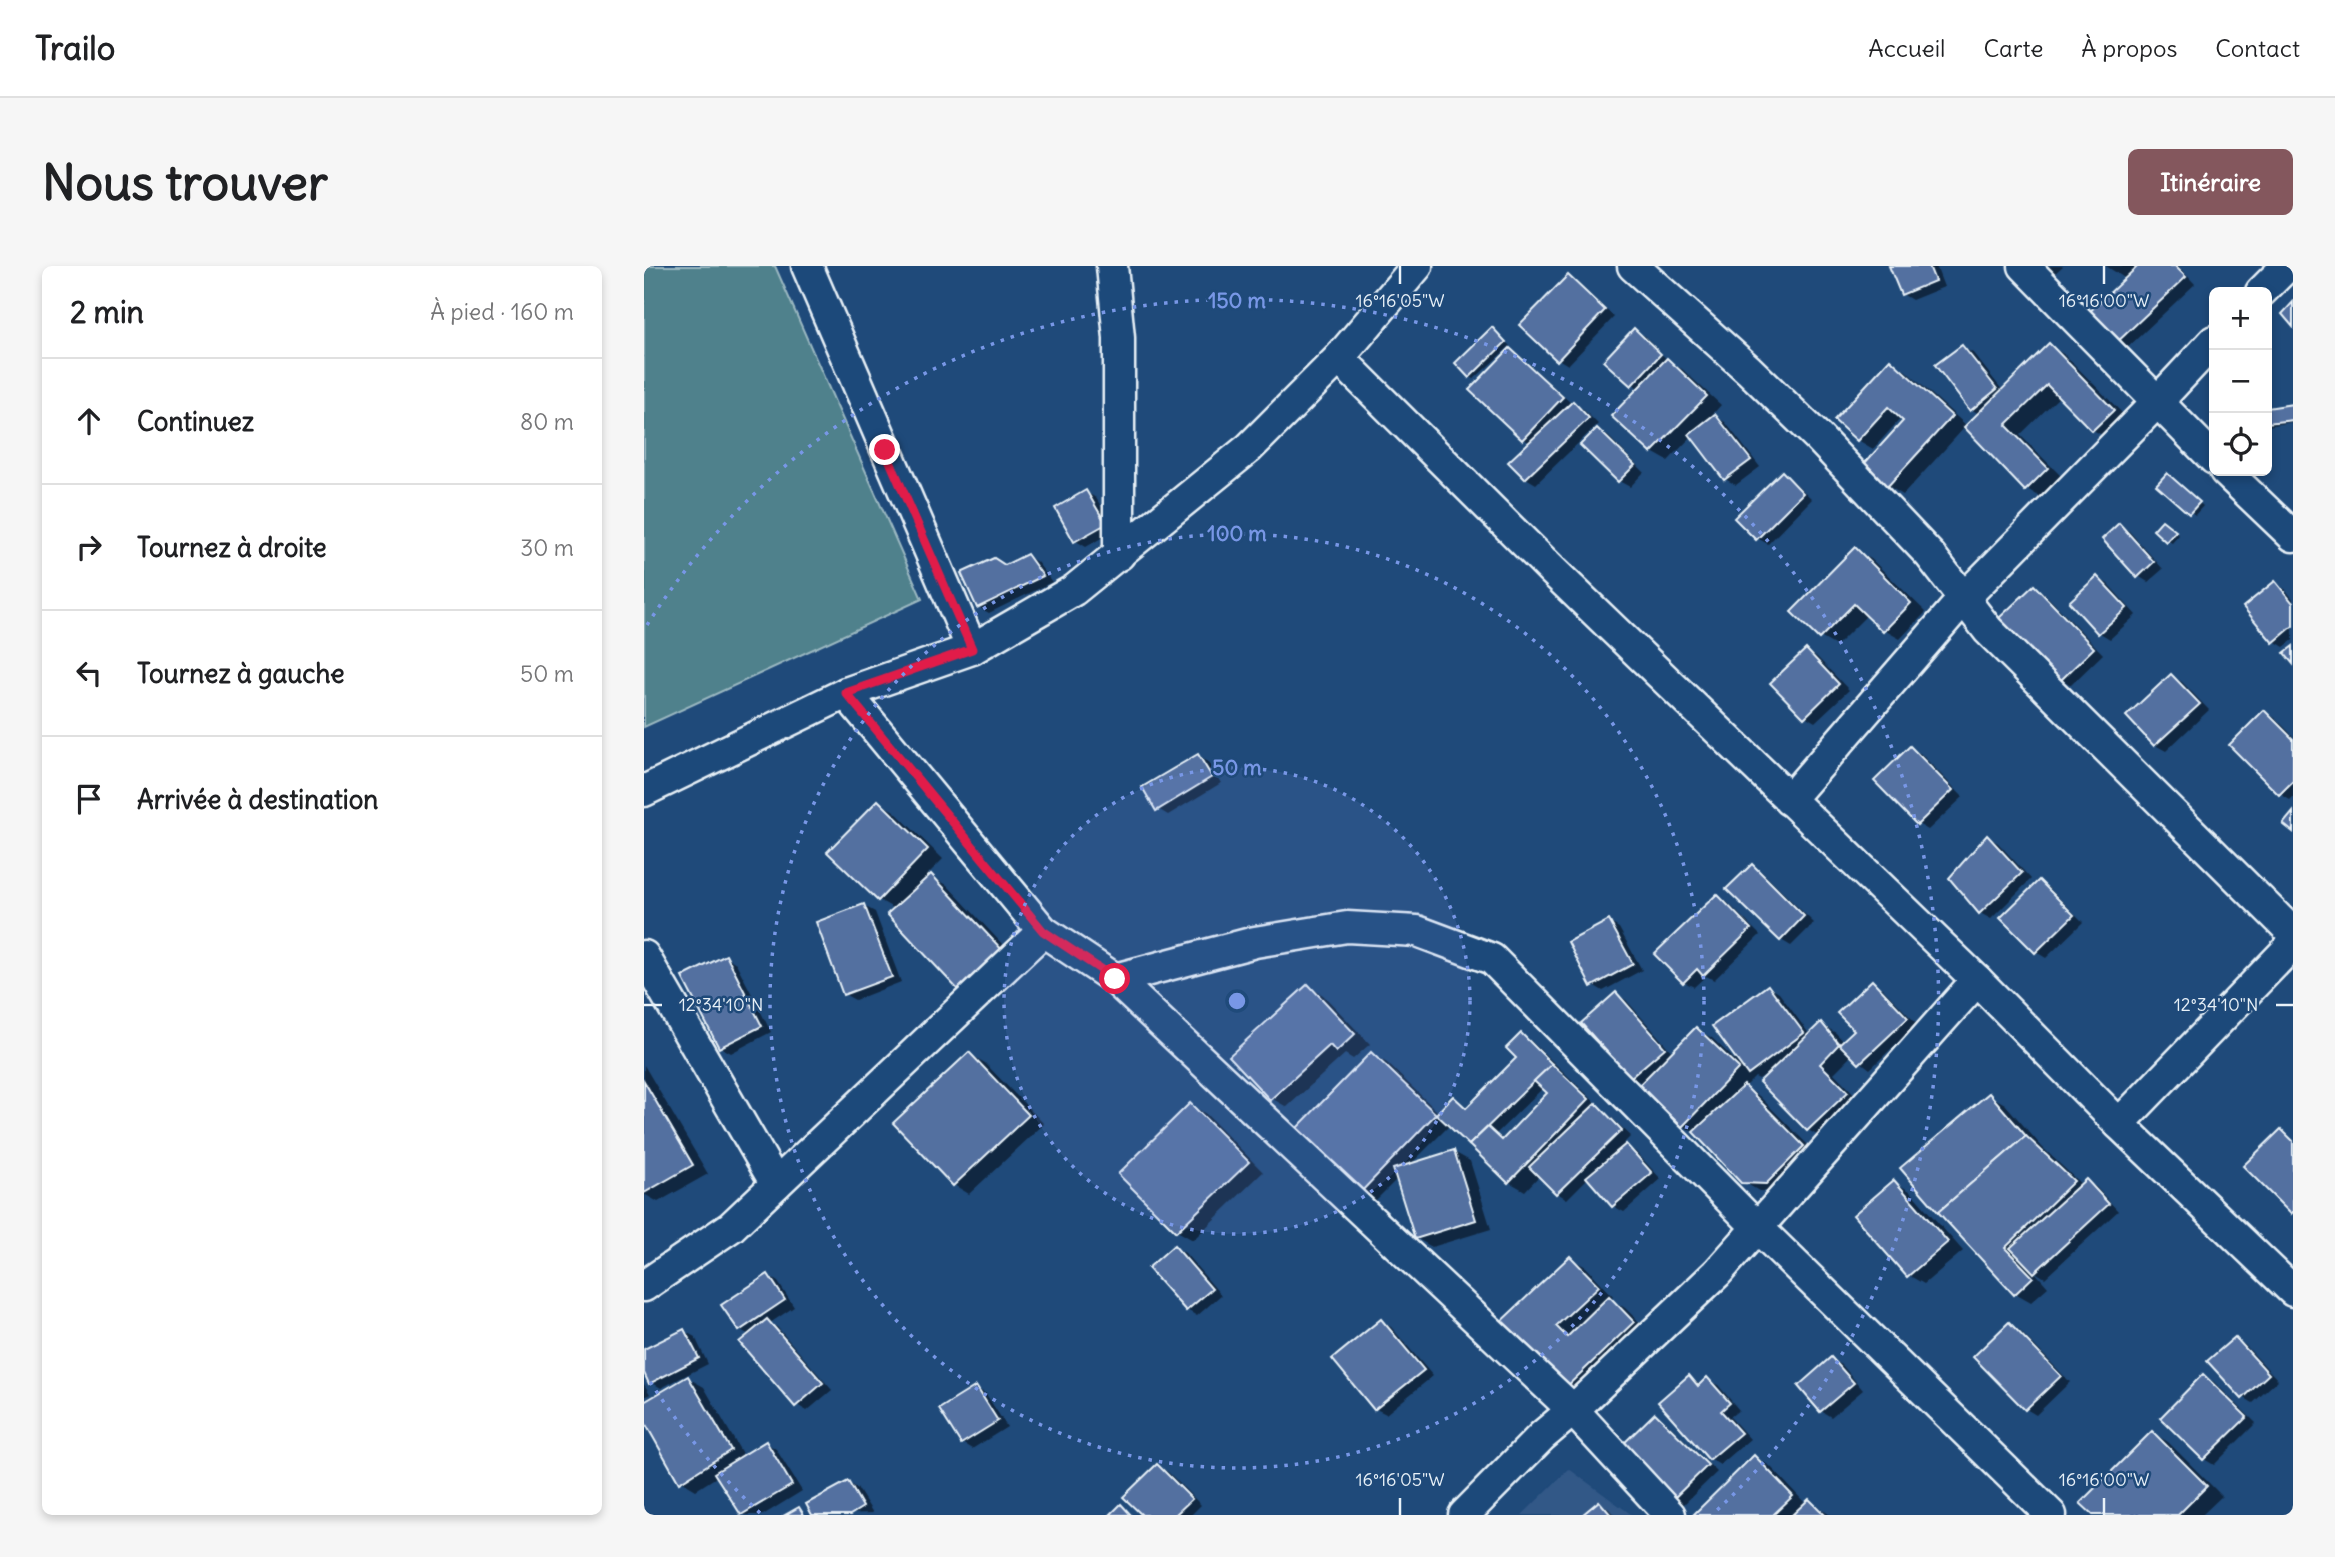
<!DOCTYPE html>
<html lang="fr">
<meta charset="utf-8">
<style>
body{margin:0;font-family:Delius,sans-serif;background:#f6f6f6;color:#202124}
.controls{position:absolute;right:21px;top:21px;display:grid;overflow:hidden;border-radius:10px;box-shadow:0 4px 10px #0003}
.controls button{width:63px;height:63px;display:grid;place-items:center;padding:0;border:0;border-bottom:2px solid #e0e0e0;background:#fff;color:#202124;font:35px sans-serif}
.stop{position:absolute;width:21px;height:21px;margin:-16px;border:5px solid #e11d48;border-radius:50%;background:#fff}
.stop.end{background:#e11d48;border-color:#fff;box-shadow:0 2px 7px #0008}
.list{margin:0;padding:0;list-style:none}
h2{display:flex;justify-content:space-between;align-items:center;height:91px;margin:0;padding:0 28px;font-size:30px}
h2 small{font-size:23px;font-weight:400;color:#757577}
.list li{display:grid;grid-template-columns:46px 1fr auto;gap:21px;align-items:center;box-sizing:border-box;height:126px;padding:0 28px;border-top:2px solid #e0e0e0}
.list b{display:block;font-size:26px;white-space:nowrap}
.list em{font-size:23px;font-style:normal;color:#757577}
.icon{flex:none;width:38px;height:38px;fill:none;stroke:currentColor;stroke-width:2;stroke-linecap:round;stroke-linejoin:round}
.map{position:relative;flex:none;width:1649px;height:1249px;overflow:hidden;border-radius:10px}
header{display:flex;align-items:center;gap:42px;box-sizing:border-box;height:98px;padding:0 35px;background:#fff;border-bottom:2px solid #e0e0e0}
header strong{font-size:33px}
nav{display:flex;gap:38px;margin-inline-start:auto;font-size:24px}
.intro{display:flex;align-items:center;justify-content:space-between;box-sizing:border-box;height:168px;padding:0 42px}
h1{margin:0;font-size:49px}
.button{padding:18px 32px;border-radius:10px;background:#84575d;color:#fff;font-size:24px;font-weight:700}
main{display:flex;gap:42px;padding:0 42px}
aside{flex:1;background:#fff;border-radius:10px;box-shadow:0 4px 10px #0003}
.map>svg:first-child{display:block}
.built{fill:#335887}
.green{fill:#50818c;stroke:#9cb9c2;stroke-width:2}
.shadow{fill:#0007;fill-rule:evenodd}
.building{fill:#536fa0;stroke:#e8f1f8;stroke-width:2}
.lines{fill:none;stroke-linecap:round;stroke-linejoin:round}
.street-casing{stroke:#e8f1f8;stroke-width:35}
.street{stroke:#1f4a7a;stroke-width:30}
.route{stroke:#e11d48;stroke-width:9}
.ticks{fill:none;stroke:#e8f1f8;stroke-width:2.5}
.ring{fill:none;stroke:#7897e6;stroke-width:3.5;stroke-dasharray:3.5 7}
.ticks-label{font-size:18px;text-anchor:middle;fill:#e8f1f8;stroke:#1f4a7a;stroke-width:5;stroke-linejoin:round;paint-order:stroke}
.centre{fill:#7897e6;stroke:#1f4a7a;stroke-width:3.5}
.ring-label{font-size:21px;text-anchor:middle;font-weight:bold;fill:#7897e6;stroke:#1f4a7a;stroke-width:5;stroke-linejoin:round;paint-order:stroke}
</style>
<header>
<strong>Trailo</strong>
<nav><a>Accueil</a><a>Carte</a><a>À propos</a><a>Contact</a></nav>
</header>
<div class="intro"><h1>Nous trouver</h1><a class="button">Itinéraire</a></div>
<main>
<aside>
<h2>2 min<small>À pied · 160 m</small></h2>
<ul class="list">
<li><svg class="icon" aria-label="ahead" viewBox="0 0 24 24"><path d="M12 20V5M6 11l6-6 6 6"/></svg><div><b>Continuez</b></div><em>80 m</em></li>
<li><svg class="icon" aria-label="right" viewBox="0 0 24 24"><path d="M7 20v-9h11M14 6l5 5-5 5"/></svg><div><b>Tournez à droite</b></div><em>30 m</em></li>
<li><svg class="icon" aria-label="left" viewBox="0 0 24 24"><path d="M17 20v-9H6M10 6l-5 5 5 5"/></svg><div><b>Tournez à gauche</b></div><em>50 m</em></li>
<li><svg class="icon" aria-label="arrive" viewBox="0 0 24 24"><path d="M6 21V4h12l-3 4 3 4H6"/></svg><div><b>Arrivée à destination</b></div></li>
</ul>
</aside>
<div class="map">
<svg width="1649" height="1249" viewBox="0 0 1649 1249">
<rect width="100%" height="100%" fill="#1f4a7a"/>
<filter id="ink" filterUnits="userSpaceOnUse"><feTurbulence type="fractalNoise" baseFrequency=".0143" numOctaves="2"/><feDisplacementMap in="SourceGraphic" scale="14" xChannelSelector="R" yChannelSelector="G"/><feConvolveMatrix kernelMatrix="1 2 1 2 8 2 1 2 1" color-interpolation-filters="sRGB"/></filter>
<g filter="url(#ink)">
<path class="built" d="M925 1203 988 1249H878Z"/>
<path class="green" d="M0 0H131L278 333 0 461Z"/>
<g class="shadow">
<path d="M1247 0H1292L1300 21 1268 34 1258 28Z"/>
<path d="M1396 0H1419L1409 9Z"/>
<path d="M1462 0H1534L1551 18 1481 84 1470 78 1482 13Z"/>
<path d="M924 11 934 17 970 51 924 99 914 93Z"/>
<path d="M990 64 1001 70 1025 96 1038 103 1077 139 1068 149 1081 156 1116 201 1092 219 1081 213 1048 170 1024 195 1008 186 970 150 995 123 962 94Z"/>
<path d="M852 66 866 80 830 113 826 111Z"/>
<path d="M1406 80 1421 89 1484 153 1465 173 1449 164 1416 130 1376 169 1419 212 1398 232 1383 223 1322 160 1259 229 1244 220 1262 155 1258 151 1229 183 1214 174 1246 96 1262 105 1323 160 1335 148 1327 143 1318 81 1329 87 1359 125Z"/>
<path d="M866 84 876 90 928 138 939 143 954 158 892 218 882 212 887 177 879 173Z"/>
<path d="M1648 140 1649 156 1623 160V143Z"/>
<path d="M953 164 964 170 1000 206 986 221 975 215 939 179Z"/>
<path d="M1138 208 1148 214 1168 233 1124 278 1113 272Z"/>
<path d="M1528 212 1559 240 1551 249 1514 219Z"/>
<path d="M442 226 452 232 471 264 442 281 432 275Z"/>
<path d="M1475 259 1485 265 1519 303 1504 316 1494 310Z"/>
<path d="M1523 259 1535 269 1528 277 1523 274Z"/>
<path d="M1211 284 1227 293 1282 346 1256 373 1240 364 1224 348 1192 380 1176 371Z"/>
<path d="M383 290 393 296 408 316 345 347 334 341 362 301Z"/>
<path d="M1454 312 1464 318 1492 349 1466 373 1456 367 1428 336Z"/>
<path d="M1631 318 1641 323 1649 333V374L1640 381 1630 375Z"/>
<path d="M1390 321 1400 327 1459 388 1427 419 1417 413Z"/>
<path d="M1163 385 1173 391 1205 424 1171 456 1161 450Z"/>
<path d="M1528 410 1538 416 1565 444 1522 485 1511 479Z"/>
<path d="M1621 446 1631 452 1649 470V531L1646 534 1636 528Z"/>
<path d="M1267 482 1277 488 1319 531 1284 564 1274 558Z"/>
<path d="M554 490 564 496 577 517 524 549 514 543Z"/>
<path d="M234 536 250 545 299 593 284 608 303 619 376 697 251 643 235 634Z"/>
<path d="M1344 571 1354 577 1387 613 1347 653 1336 647 1307 612Z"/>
<path d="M1108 600 1118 606 1170 657 1147 680 1137 674Z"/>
<path d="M1395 616 1405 622 1439 656 1402 692 1392 686Z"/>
<path d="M1073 630 1083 636 1116 669 1070 714 1062 710 1050 721 1040 716Z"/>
<path d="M220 640 231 646 257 716 211 734 200 728Z"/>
<path d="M965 656 975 662 998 704 959 725 949 719Z"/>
<path d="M82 691 92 697 127 766 87 787 76 781Z"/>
<path d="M1228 717 1238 722 1273 758 1226 803 1208 789 1190 807 1218 836 1180 873 1164 864 1122 808 1115 813 1111 811 1101 821 1115 830 1174 889 1139 926 1115 925 1098 915 1053 868 1039 860 999 818 987 811 939 757 972 728 982 734 1029 787 1052 763 1068 772 1096 799 1125 721 1135 727 1166 769 1177 758 1192 767 1200 776 1213 765Z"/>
<path d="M664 720 679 729 726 778 709 793 701 788 643 841 627 832Z"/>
<path d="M877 769 887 775 987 870 979 878 992 886 1017 913 980 946 969 940 945 911 923 933 913 927 896 909 881 925 865 916 806 859 766 899 810 886 826 895 847 963 788 981 772 972 754 912 729 937 714 928 728 788 743 797 795 847 809 832 824 843 875 792ZM900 821 906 827 861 874 852 868Z"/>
<path d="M325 788 341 797 400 858 325 928 310 919Z"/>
<path d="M0 799 64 908 14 936 0 928Z"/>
<path d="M1345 829 1361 838 1398 881 1438 919 1442 915 1452 921 1474 945 1401 1012 1390 1005 1404 1021 1387 1036 1371 1027 1259 902Z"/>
<path d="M547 839 562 848 619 906 549 974 533 965 477 908Z"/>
<path d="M1250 916 1266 925 1319 985 1280 1018 1264 1009Z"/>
<path d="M530 981 541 987 577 1029 553 1050 543 1044Z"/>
<path d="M926 992 942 1001 969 1030 966 1033 981 1042 1005 1066 932 1136 853 1061Z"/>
<path d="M124 1010 134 1016 150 1041 126 1057 133 1061 188 1124 163 1145 153 1139 106 1069 96 1064Z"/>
<path d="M737 1055 747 1061 789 1110 742 1148 732 1143Z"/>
<path d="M1365 1058 1375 1064 1426 1116 1392 1149 1382 1143Z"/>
<path d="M40 1065 51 1071 64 1098 17 1122 7 1116 0 1103V1085Z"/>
<path d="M1591 1073 1601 1079 1634 1114 1609 1137 1599 1131Z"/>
<path d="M1187 1093 1198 1099 1219 1124 1187 1151 1177 1145Z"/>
<path d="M1560 1110 1570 1116 1612 1157 1570 1199 1560 1193 1518 1152Z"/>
<path d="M1045 1111 1057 1119 1063 1114 1074 1119 1095 1144 1086 1151 1106 1173 1076 1199 1066 1193Z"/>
<path d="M44 1112 60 1121 100 1191 122 1177 132 1183 158 1225 119 1249H99L74 1210 52 1224 37 1215 0 1152V1138Z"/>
<path d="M0 1118 6 1128 0 1131Z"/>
<path d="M332 1122 342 1128 363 1161 328 1183 318 1177Z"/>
<path d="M1011 1149 1021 1155 1073 1206 1037 1241 976 1184Z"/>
<path d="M1509 1167 1524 1176 1578 1230 1558 1249H1451Z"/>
<path d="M1110 1191 1126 1200 1162 1238 1166 1235 1186 1249H1052Z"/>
<path d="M514 1200 524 1206 557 1239 547 1249H500Z"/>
<path d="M204 1217 214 1223 229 1247 170 1249Z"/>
<path d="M955 1237 965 1243 970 1249H940Z"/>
</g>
<g class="building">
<path d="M1245 0H1285L1291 15 1257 29Z"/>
<path d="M1494 0H1531L1542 11 1469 80 1441 50Z"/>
<path d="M924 9 961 44 913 95 875 59Z"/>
<path d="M1649 36V61L1638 48Z"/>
<path d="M848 61 862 76 825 112 811 97Z"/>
<path d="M990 62 1017 88 987 120 959 95Z"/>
<path d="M1405 77 1470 144 1448 165 1403 119 1362 159 1404 202 1381 225 1320 161Z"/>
<path d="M1318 79 1353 123 1326 145 1291 99Z"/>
<path d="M866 82 919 131 878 174 825 124Z"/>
<path d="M1023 92 1063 130 1007 187 967 150Z"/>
<path d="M1246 93 1308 150 1243 221 1219 199 1259 155 1244 141 1213 175 1190 154Z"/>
<path d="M929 135 945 152 881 213 864 196Z"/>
<path d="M1649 138V154L1623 157V142Z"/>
<path d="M1071 148 1107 194 1080 214 1045 168Z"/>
<path d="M953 162 991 199 974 216 936 179Z"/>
<path d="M1138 205 1159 227 1112 274 1090 252Z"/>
<path d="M1523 207 1556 236 1545 248 1512 219Z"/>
<path d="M442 224 462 258 430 276 411 242Z"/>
<path d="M1518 254 1532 265 1522 276 1509 264Z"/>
<path d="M1475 257 1510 296 1493 312 1458 273Z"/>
<path d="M1211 281 1267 337 1239 366 1210 338 1175 373 1147 346Z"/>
<path d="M383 288 399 310 333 342 317 307 350 292 361 299Z"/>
<path d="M1453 310 1483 342 1454 368 1425 336Z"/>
<path d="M1631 315 1649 337V360L1629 377 1599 341Z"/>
<path d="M1390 319 1450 382 1416 415 1355 352Z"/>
<path d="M1649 380V398L1640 387Z"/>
<path d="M1162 383 1195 418 1160 452 1126 417Z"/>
<path d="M1527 408 1556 438 1510 480 1482 450Z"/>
<path d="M1620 444 1649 473V515L1635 529 1585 479Z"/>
<path d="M1266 480 1309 524 1273 559 1230 515Z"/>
<path d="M554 488 568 511 512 545 498 521Z"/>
<path d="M234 534 284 583 234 635 183 586Z"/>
<path d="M1649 546V566L1639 558Z"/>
<path d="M1343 569 1378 607 1335 648 1305 612Z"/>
<path d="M1108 598 1160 650 1136 675 1082 623Z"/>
<path d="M287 608 362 688 318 728 243 648Z"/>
<path d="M1395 614 1430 649 1391 687 1356 652Z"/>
<path d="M1073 628 1107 663 1059 710 1053 703 1039 717 1010 688Z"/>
<path d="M220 638 248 711 199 729 172 656Z"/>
<path d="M965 654 989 698 947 721 924 676Z"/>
<path d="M82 689 118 760 75 782 38 711Z"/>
<path d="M1228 714 1264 752 1215 798 1195 778 1210 764 1193 747Z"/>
<path d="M664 718 711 768 692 786 686 779 626 834 585 790Z"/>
<path d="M1124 719 1160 767 1104 809 1068 760Z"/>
<path d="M972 726 1021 782 986 812 937 757Z"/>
<path d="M1177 756 1195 778 1176 798 1204 826 1163 865 1115 816Z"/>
<path d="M1052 761 1095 802 1038 861 995 819Z"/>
<path d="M877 767 908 798 825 879 792 848 809 830 822 842 872 792 862 782Z"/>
<path d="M325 786 385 849 309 920 249 857Z"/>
<path d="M727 786 792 848 713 930 648 867Z"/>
<path d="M908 798 945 833 864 917 825 879 844 861 858 874 903 827 890 815Z"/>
<path d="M0 815 49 899 0 927Z"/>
<path d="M1100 819 1160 880 1122 918 1097 917 1049 866Z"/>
<path d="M1345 827 1382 870 1294 946 1256 902Z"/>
<path d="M546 837 605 896 532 966 474 908Z"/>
<path d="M952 837 978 864 912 928 885 901Z"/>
<path d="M1637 863 1649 875V946L1647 948 1599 900Z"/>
<path d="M1382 870 1430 915 1361 982 1389 1011 1370 1029 1294 946Z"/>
<path d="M982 878 1008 907 968 941 942 911Z"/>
<path d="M810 884 832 954 771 973 749 903Z"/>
<path d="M1442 913 1465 938 1390 1007 1366 982Z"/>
<path d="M1250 914 1304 976 1263 1011 1209 949Z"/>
<path d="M530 979 568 1023 542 1045 504 1002Z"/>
<path d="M926 990 955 1020 912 1060 923 1071 965 1030 990 1056 915 1128 851 1061Z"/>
<path d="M124 1008 141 1034 95 1065 77 1039Z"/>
<path d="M123 1053 179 1117 151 1141 95 1076Z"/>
<path d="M737 1053 780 1104 730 1144 688 1093Z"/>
<path d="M1365 1056 1417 1110 1381 1144 1329 1091Z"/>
<path d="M40 1063 55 1092 5 1118 0 1107V1083Z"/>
<path d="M1591 1071 1625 1108 1598 1133 1563 1095Z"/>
<path d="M1187 1091 1210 1117 1176 1146 1154 1120Z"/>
<path d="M1559 1108 1603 1151 1559 1194 1516 1152Z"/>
<path d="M1045 1109 1054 1120 1063 1111 1086 1137 1077 1145 1097 1167 1065 1194 1014 1136Z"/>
<path d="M44 1110 87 1184 35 1217 0 1155V1136Z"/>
<path d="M332 1120 354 1155 317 1178 295 1143Z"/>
<path d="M1011 1147 1064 1199 1026 1236 973 1184Z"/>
<path d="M1508 1165 1563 1220 1534 1249H1449L1436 1237Z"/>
<path d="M122 1175 148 1219 97 1249 70 1207Z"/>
<path d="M1110 1189 1149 1230 1129 1249H1049Z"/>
<path d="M513 1198 548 1233 531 1249H498L479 1231Z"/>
<path d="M204 1215 219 1241 206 1249H168L162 1238Z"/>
<path d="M1165 1233 1181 1249H1148Z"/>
<path d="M955 1235 967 1249H938Z"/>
<path d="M477 1238 487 1249H466Z"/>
<path d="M155 1241 160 1249H141Z"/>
</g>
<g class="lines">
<g class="street-casing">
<g id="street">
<path d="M163 0 328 383"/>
<path d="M468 0 475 72V289"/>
<path d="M989 0 1105 104 1174 171 1286 289 1344 364 1649 667"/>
<path d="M1380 0 1570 193"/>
<path d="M1617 26 1643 0"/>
<path d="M695 92 908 304 1333 714 1475 858 1649 1025"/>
<path d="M1581 205 1649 270"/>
<path d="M202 427 399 665 471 713 929 1144 1026 1249"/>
<path d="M0 525 202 427 328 383 430 324 605 182 695 92 773 0"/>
<path d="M1145 534 1320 332 1514 135 1570 75"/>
<path d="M0 690 132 918"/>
<path d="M471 713 611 676 703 661 773 665 848 693 1114 962 1407 1249"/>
<path d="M1475 858 1649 678"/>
<path d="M0 1020 87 961 399 665"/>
<path d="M820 1249 898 1170 929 1144 1073 1007 1333 714"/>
</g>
</g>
<use href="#street" class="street"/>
</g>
</g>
<g class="lines" filter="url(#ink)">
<path class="route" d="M241 184 328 383 202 427 399 665 471 713"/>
</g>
<path class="ticks" d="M756 0V18M1460 0V18M0 739H18M1632 739H1649M756 1232V1249M1460 1232V1249"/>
<circle cx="593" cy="735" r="233" fill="#7897e6" fill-opacity=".12"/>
<g class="ring">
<circle cx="593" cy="735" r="233"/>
<circle cx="593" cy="735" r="467"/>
<path d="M116 1247A700 700 0 0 1 3 1111M3 359A700 700 0 1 1 1070 1247"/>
</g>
<g class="ticks-label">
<text x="756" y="41">16°16'05"W</text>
<text x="1460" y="41">16°16'00"W</text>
<text x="77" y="745">12°34'10"N</text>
<text x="1572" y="745">12°34'10"N</text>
<text x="756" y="1220">16°16'05"W</text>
<text x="1460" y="1220">16°16'00"W</text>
</g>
<circle cx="593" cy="735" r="10" class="centre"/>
<g class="ring-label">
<text x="593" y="42">150 m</text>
<text x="593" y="275">100 m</text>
<text x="593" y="509">50 m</text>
</g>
</svg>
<div class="controls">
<button>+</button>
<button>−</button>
<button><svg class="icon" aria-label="locate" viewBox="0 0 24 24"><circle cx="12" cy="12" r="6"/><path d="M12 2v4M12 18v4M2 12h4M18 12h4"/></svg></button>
</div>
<div class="stop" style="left:471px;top:713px"></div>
<div class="stop end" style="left:241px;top:184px"></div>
</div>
</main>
